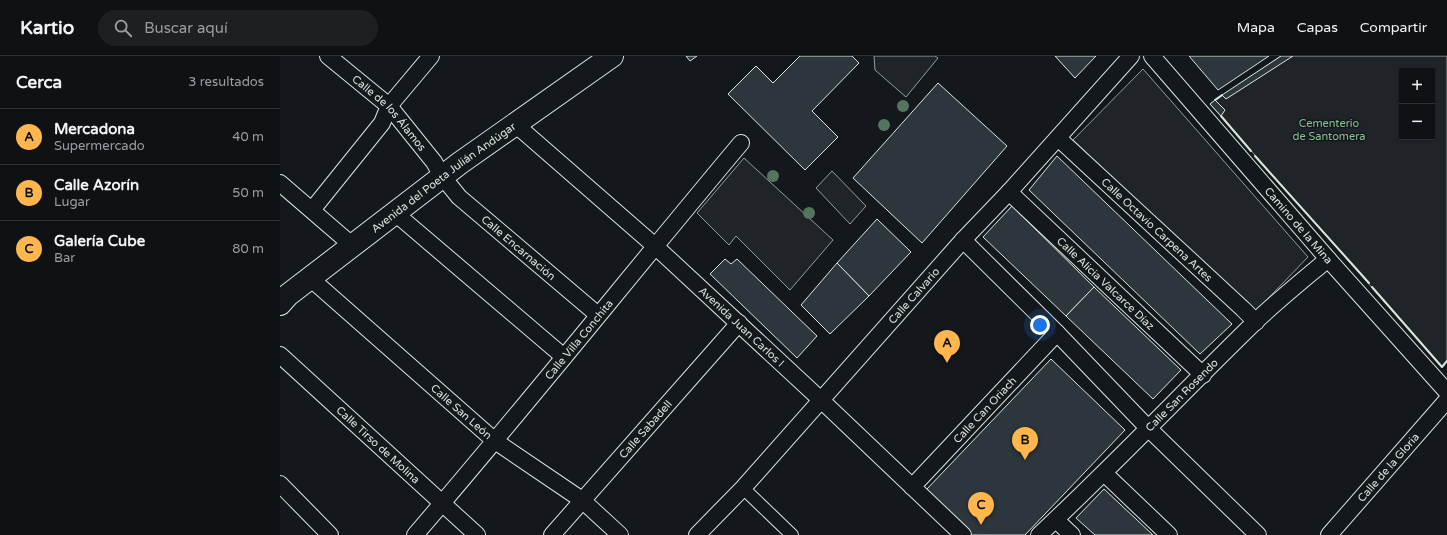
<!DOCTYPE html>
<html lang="es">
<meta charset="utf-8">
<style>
body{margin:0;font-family:"Varela Round",sans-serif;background:#1d2022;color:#f1f3f6}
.controls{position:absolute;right:12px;top:12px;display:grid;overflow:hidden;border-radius:0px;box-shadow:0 1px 3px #0004}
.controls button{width:36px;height:36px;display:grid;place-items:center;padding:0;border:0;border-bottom:1px solid #2f3234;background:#0f1215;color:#f1f3f6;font:20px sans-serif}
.you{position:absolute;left:760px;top:269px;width:14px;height:14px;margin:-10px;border:3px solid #fff;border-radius:50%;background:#1a73e8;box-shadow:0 0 0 6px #1a73e833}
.badge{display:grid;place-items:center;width:26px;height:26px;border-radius:50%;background:#ffb74d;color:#111;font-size:13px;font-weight:700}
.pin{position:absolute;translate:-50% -33px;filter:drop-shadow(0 1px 2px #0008)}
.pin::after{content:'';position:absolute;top:21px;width:14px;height:12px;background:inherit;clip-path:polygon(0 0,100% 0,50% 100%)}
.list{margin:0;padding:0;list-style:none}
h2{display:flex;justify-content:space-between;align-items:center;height:52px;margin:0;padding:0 16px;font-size:17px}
h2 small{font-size:13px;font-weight:400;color:#9b9ea0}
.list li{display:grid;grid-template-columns:26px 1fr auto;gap:12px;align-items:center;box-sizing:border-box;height:56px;padding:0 16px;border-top:1px solid #2f3234}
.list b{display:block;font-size:15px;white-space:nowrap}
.list p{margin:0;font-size:13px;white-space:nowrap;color:#9b9ea0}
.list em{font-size:13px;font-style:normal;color:#9b9ea0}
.icon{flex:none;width:22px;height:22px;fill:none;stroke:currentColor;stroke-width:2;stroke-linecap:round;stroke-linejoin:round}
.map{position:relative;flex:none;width:1167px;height:479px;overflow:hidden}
header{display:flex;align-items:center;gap:24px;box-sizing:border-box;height:56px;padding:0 20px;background:#0f1215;border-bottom:1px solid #2f3234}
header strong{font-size:19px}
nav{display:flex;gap:22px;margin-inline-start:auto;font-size:14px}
.search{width:280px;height:36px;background:#1d2022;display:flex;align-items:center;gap:10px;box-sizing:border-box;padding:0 14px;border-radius:22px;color:#9b9ea0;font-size:15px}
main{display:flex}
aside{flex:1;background:#0f1215}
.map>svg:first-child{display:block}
.green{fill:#202428;stroke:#939e99;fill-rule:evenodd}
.building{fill:#2c363c;stroke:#d8e6dc}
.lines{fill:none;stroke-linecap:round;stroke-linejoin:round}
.pedestrian-casing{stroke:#d8e6dc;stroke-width:14}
.minor-casing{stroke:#d8e6dc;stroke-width:18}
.trunk-casing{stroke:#d8e6dc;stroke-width:24}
.pedestrian{stroke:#14181c;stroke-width:12}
.minor{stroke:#14181c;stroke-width:16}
.trunk{stroke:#14181c;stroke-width:22}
.wall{stroke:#d8e6dc;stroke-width:2}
.tree{fill:#55745f}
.labels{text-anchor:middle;stroke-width:3;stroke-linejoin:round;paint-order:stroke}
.street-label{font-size:11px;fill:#d8e6dc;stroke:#14181c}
.park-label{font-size:11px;fill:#8ac095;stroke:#14181c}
</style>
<header>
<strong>Kartio</strong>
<div class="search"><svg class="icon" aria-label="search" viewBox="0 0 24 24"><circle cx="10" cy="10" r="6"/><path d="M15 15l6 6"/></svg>Buscar aquí</div>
<nav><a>Mapa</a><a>Capas</a><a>Compartir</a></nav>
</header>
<main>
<aside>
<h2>Cerca<small>3 resultados</small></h2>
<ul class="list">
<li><span class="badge">A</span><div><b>Mercadona</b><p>Supermercado</p></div><em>40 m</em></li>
<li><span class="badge">B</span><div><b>Calle Azorín</b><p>Lugar</p></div><em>50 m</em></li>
<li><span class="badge">C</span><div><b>Galería Cube</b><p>Bar</p></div><em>80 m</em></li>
</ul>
</aside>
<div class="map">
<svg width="1167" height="479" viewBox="0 0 1167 479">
<rect width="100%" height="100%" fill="#14181c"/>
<g class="green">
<path d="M594 0H655L658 2 626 41 595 14Z"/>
<path d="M1001 0H1167V305L1162 311 930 48ZM1122 15H1152V81H1122Z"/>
<path d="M863 13 1028 201 975 256 793 84Z"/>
<path d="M464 102 553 184 510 234 456 180 449 189 417 157Z"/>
<path d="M552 115 586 150 570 168 536 132Z"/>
</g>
<g class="building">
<path d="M406 0H417L410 5Z"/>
<path d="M520 0H572L579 7 532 55 558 81 525 114 448 38 476 10 493 27Z"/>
<path d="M775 0H816L795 22Z"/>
<path d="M909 0H989L938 34Z"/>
<path d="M1001 0H1013L946 43 942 39Z"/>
<path d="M658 27 727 90 642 187 573 122Z"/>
<path d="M935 44 945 54 941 60 930 48Z"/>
<path d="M777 100 952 268 920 298 749 134Z"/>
<path d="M732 150 814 231 786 260 703 181Z"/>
<path d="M597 163 631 196 589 240 557 207Z"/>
<path d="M445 203 451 208 457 203 537 280 517 302 430 218Z"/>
<path d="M557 207 589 240 550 278 521 249Z"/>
<path d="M814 231 901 314 873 343 786 260Z"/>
<path d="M771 303 845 374 745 479H691L645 435Z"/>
<path d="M824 433 873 479H815L796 462Z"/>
</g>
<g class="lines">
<g class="pedestrian-casing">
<path id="pedestrian" d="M463 432 512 479"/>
</g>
<g class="minor-casing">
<g id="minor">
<path id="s1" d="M48 0 109 50 154 106 162 120 179 141 318 259"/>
<path id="s2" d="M872 0 1048 203 1167 336"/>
<path id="s3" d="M235 68 375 190 541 344 683 479"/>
<path id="s4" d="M778 82 963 253 976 266"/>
<path d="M0 127 73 190"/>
<path id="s5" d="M729 136 923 319"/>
<path d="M32 154 102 67 109 50 151 0"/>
<path d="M115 157 284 301"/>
<path d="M683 184 777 277 868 372 978 479"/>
<path id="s6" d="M30 222 215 385 302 444 340 479"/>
<path id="s7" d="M0 299 197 479"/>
<path d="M824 417 889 479"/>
<path d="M0 428 50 479"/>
<path id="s8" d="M632 431 777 277"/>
<path d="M776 464 792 479"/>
<path id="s9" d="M135 479C246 350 352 217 461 87"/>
<path id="s10" d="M272 479 459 267"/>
<path id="s11" d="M417 479 463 432 683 184 729 136 851 0"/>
<path id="s12" d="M759 479C833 410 902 337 975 266 998 244 1023 224 1048 203"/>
<path id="s13" d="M1049 479 1167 344"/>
</g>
</g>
<g class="trunk-casing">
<g id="trunk">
<path id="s14" d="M0 248 8 239 180 107 332 0"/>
</g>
</g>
<use href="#pedestrian" class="pedestrian"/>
<use href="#minor" class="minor"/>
<use href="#trunk" class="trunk"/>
<g class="wall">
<path d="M935 44 942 39"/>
<path d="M941 60 971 95"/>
<path d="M975 100 1089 227"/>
<path d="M1092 231 1162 311 1167 305"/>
</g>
</g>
<g class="tree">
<circle cx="623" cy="50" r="6"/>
<circle cx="604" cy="69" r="6"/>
<circle cx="493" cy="120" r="6"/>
<circle cx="529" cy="157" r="6"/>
</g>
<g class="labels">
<g class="street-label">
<text dy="4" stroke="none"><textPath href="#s1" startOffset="84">Calle de los Álamos</textPath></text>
<text dy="4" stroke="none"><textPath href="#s14" startOffset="207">Avenida del Poeta Julián Andúgar</textPath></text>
<text dy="4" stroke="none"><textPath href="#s2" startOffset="224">Camino de la Mina</textPath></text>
<text dy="4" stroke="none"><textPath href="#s4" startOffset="135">Calle Octavio Carpena Artes</textPath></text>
<text dy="4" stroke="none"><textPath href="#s1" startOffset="272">Calle Encarnación</textPath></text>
<text dy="4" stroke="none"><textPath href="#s5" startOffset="133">Calle Alicia Valcarce Díaz</textPath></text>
<text dy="4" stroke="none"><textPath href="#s11" startOffset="323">Calle Calvario</textPath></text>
<text dy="4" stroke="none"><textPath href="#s3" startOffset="304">Avenida Juan Carlos I</textPath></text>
<text dy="4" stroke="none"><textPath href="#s9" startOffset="255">Calle Villa Conchita</textPath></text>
<text dy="4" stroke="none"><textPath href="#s12" startOffset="200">Calle San Rosendo</textPath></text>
<text dy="4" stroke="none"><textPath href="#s8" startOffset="106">Calle Can Oriach</textPath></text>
<text dy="4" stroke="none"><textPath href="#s6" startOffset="202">Calle San León</textPath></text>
<text dy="4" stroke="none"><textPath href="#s10" startOffset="141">Calle Sabadell</textPath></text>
<text dy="4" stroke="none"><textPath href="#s7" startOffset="133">Calle Tirso de Molina</textPath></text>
<text dy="4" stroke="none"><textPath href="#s13" startOffset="90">Calle de la Gloria</textPath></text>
</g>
<g class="park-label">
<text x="1049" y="71">Cementerio<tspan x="1049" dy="13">de Santomera</tspan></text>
</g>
</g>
</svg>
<div class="controls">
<button>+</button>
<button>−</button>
</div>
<div class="you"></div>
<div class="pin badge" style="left:667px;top:307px">A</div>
<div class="pin badge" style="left:745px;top:404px">B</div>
<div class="pin badge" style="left:701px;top:469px">C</div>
</div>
</main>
